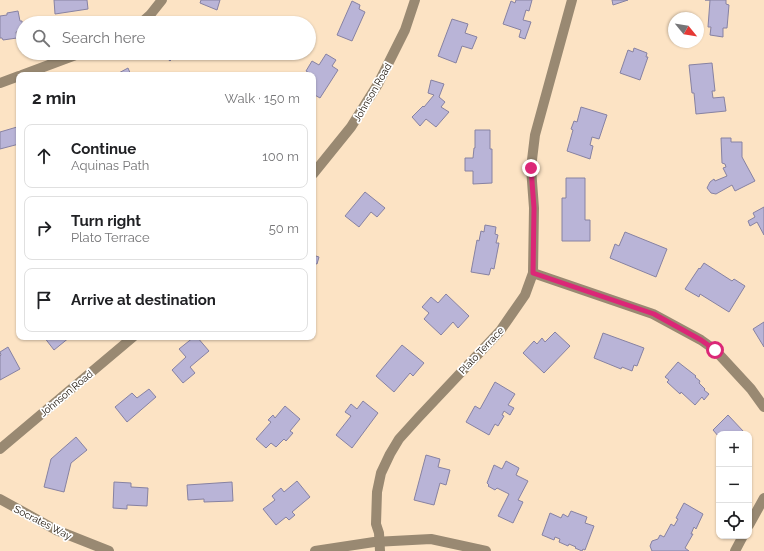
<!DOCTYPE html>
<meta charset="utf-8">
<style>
body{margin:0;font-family:Raleway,sans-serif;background:#f2f2f2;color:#202124}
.controls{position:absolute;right:12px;bottom:12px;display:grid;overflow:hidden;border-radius:8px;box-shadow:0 1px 3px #0004}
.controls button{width:36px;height:36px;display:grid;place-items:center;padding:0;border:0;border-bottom:1px solid #e0e0e0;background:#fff;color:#202124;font:20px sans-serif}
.compass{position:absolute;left:668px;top:12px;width:36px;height:36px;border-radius:50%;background:#fff;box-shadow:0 1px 3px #0004;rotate:120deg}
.stop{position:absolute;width:12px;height:12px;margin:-9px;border:3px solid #db2777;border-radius:50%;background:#fff}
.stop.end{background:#db2777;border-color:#fff;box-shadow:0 1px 4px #0008}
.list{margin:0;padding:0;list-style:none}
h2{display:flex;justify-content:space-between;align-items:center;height:52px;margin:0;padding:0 16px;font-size:17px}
h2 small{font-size:13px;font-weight:400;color:#757577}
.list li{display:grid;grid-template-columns:26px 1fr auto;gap:12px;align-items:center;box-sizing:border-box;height:64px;margin:0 8px 8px;padding:0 8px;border:1px solid #e0e0e0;border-radius:8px}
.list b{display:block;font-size:15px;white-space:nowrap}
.list p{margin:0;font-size:13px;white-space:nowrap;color:#757577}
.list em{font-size:13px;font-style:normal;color:#757577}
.icon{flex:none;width:22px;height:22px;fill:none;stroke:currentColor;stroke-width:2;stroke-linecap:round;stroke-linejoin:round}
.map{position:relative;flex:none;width:764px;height:551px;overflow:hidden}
.search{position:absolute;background:#fff;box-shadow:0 1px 3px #0004;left:16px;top:16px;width:300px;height:44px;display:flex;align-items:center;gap:10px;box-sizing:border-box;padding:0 14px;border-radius:22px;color:#757577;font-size:15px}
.panel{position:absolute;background:#fff;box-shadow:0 1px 3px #0004;left:16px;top:72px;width:300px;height:268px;border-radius:8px}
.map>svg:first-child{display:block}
.building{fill:#b9b4d7;stroke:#8782a2}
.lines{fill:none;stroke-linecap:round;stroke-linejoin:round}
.minor{stroke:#998972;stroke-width:10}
.tertiary{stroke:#998972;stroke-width:10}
.route{stroke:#db2777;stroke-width:5}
.labels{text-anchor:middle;stroke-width:3.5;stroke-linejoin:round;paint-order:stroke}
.street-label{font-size:10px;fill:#191006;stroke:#fff}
</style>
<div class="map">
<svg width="764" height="551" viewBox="0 0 764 551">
<rect width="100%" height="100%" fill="#fce3c4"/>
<g class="building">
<path d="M54 0H87L88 9 55 14Z"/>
<path d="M201 0H220L217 10 200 3Z"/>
<path d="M516 0H532L529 11 526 10 523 20 531 22 525 39 519 37 521 30 503 24 511 1 515 3Z"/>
<path d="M612 0H628L613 5Z"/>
<path d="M705 0H726V4L729 5 727 28H723V37L710 35 711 27H708L710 0Z"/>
<path d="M352 1 360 5 359 9 365 12 352 41 337 35Z"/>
<path d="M18 11 20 21H22L23 28H21L22 31 16 32 17 38 3 40 2 38H0V16L7 15V13Z"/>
<path d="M452 19 468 24 465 33 477 37 472 49 462 46 456 63 438 56Z"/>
<path d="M634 48 647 53 646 57H648L640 80 620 73 628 50 633 52Z"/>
<path d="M161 53H177L170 61Z"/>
<path d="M326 54 336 60 332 66 338 70 320 98 313 94V75L306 71 312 61 319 65Z"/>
<path d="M712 63 715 91H712L713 98 724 97 726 111 696 114 694 93H692L689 65Z"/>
<path d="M128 68 131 75H115Z"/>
<path d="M431 80 444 84 439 97 445 102 441 107 449 112 436 127 426 119 420 126 412 117 423 106 424 107 434 95 428 93Z"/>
<path d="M581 107 607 115 599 139 592 137 590 145 593 146 590 159 567 151 573 130 571 129 574 121 577 122Z"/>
<path d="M17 125H19V144L0 149V132L17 127Z"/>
<path d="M475 130H490V149H492V183L473 184V171H465V158H473L474 148H475Z"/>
<path d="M721 138H731V142H742V157L755 181 735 191 732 185 716 194 711 193 707 188 710 182 714 179 715 181 727 176 723 168 726 167 725 164 722 163Z"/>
<path d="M566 178H585V220H590V241H562V198H566Z"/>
<path d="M365 192 385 208 377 217 371 212 359 227 345 216Z"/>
<path d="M764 207V235L757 222 750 226 748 221 755 217 753 213Z"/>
<path d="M485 225 496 227 495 234 498 235 496 243H499L494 269 491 268 489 275 471 272 477 240 479 241 481 231 484 232Z"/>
<path d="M625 232 667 249 656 277 610 258 615 244 619 246Z"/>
<path d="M313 255 319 257 317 264 313 263Z"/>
<path d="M704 263 732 281 734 279 745 286 729 312 700 294 699 297 685 289 699 268 700 269Z"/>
<path d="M446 294 469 316 458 328 453 322 441 335 424 319 429 313 422 307 431 297 438 303Z"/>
<path d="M764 322V347L753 329Z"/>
<path d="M555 332 570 346 544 373 523 353 534 341 537 344 542 338 545 342Z"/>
<path d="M603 333 644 348 637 366 634 365 632 371 622 367 621 369 594 358Z"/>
<path d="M44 337H70L54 350Z"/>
<path d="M194 337H197L209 351 190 367 195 373 183 383 172 370 186 357 179 349Z"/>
<path d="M402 345 424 363 413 376 410 373 394 392 376 376Z"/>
<path d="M8 347 20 369 0 380V356L1 355 0 352Z"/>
<path d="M678 362 696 376 695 377 700 381 699 383 705 389 704 390 709 394 704 400 702 397 695 405 681 392 680 394 667 382 669 380 665 377Z"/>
<path d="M495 382 515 394 508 405 514 408 510 415 504 411 502 415 504 416 498 426 495 424 489 435 466 422 475 406 480 409Z"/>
<path d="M149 389 156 397 127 422 115 407 132 393 137 398Z"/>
<path d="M363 401 378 413 352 448 336 435 351 416 345 412 351 404 357 409Z"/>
<path d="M285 406 300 419 290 431 293 433 286 441 284 439 276 447 271 443 266 448 256 439 271 422 268 420 273 415 275 418Z"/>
<path d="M728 415 744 432 742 434H719V437L713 430Z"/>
<path d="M76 437 87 450 71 463 64 492 44 487 51 459Z"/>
<path d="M426 455 440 459 438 467 450 470 446 485 440 483 434 505 414 500Z"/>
<path d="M506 461 519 468 516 475 528 481 518 500 523 502 513 523 498 516 509 494 497 488 495 490 488 486 489 485 487 483 494 465 502 469Z"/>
<path d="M297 481 310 497 292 512 295 515 289 520 286 517 276 525 263 509 275 500 272 496 281 488 284 492Z"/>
<path d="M114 482 131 483V487L148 488 147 506 127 505V509L113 508Z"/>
<path d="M232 482 233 501 204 502V499L188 500 187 485Z"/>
<path d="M684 503 703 514 696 529 694 527 691 534H693L685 548 689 551H652L650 546 652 541 658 539 660 535 664 537 671 524 674 526 678 519 676 518Z"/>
<path d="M571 511 587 517 585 523 594 526 585 550 583 549 582 551 575 548 576 547 569 544 568 546 559 542 560 539 555 537 554 540 542 535 550 513 561 518 563 514 568 517Z"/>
</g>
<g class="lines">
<g class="minor">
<path d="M141 23 150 15 162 0"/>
<path d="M22 75 81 53"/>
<path d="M0 83 19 76"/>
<path d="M533 273 653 314 701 340 715 350 751 389 764 407"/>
<path d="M0 499 56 530 109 551"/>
<path d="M749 525 764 498"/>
<path d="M315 551 374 542 431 539 486 551"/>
<path d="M380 551 379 533 376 524 377 492 381 473 390 454 399 439 418 418 500 331 525 295 533 273 534 208 531 168 535 135 572 0"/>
<path d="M735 551 743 536"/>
</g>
<g class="tertiary">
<path d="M313 174 351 127 378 84 405 30 415 0"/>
<path d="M0 449 133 337"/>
</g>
</g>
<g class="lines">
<path class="route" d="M531 168 534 208 533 273 654 314 701 340 715 350"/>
</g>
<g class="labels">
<g class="street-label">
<text transform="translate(372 92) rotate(-60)" y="4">Johnson Road</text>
<text transform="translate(481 350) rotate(-47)" y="4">Plato Terrace</text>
<text transform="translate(66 393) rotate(-40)" y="4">Johnson Road</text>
<text transform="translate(43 522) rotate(27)" y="4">Socrates Way</text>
</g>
</g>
</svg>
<div class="controls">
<button>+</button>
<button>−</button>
<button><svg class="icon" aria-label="locate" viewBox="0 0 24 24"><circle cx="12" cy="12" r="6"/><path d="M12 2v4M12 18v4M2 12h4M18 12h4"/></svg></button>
</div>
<svg class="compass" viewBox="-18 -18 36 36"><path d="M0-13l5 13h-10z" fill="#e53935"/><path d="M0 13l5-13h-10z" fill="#757577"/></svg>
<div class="stop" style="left:715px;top:350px"></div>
<div class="stop end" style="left:531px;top:168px"></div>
<div class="search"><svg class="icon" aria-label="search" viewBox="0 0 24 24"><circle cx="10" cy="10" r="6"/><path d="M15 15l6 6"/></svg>Search here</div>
<section class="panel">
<h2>2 min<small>Walk · 150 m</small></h2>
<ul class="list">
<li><svg class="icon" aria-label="ahead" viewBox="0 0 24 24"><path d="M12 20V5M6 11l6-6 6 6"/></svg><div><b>Continue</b><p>Aquinas Path</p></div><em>100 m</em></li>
<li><svg class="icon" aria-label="right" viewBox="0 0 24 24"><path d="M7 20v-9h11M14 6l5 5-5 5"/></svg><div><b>Turn right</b><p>Plato Terrace</p></div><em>50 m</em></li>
<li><svg class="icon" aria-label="arrive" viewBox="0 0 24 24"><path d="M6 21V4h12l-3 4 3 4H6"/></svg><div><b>Arrive at destination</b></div></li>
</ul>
</section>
</div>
